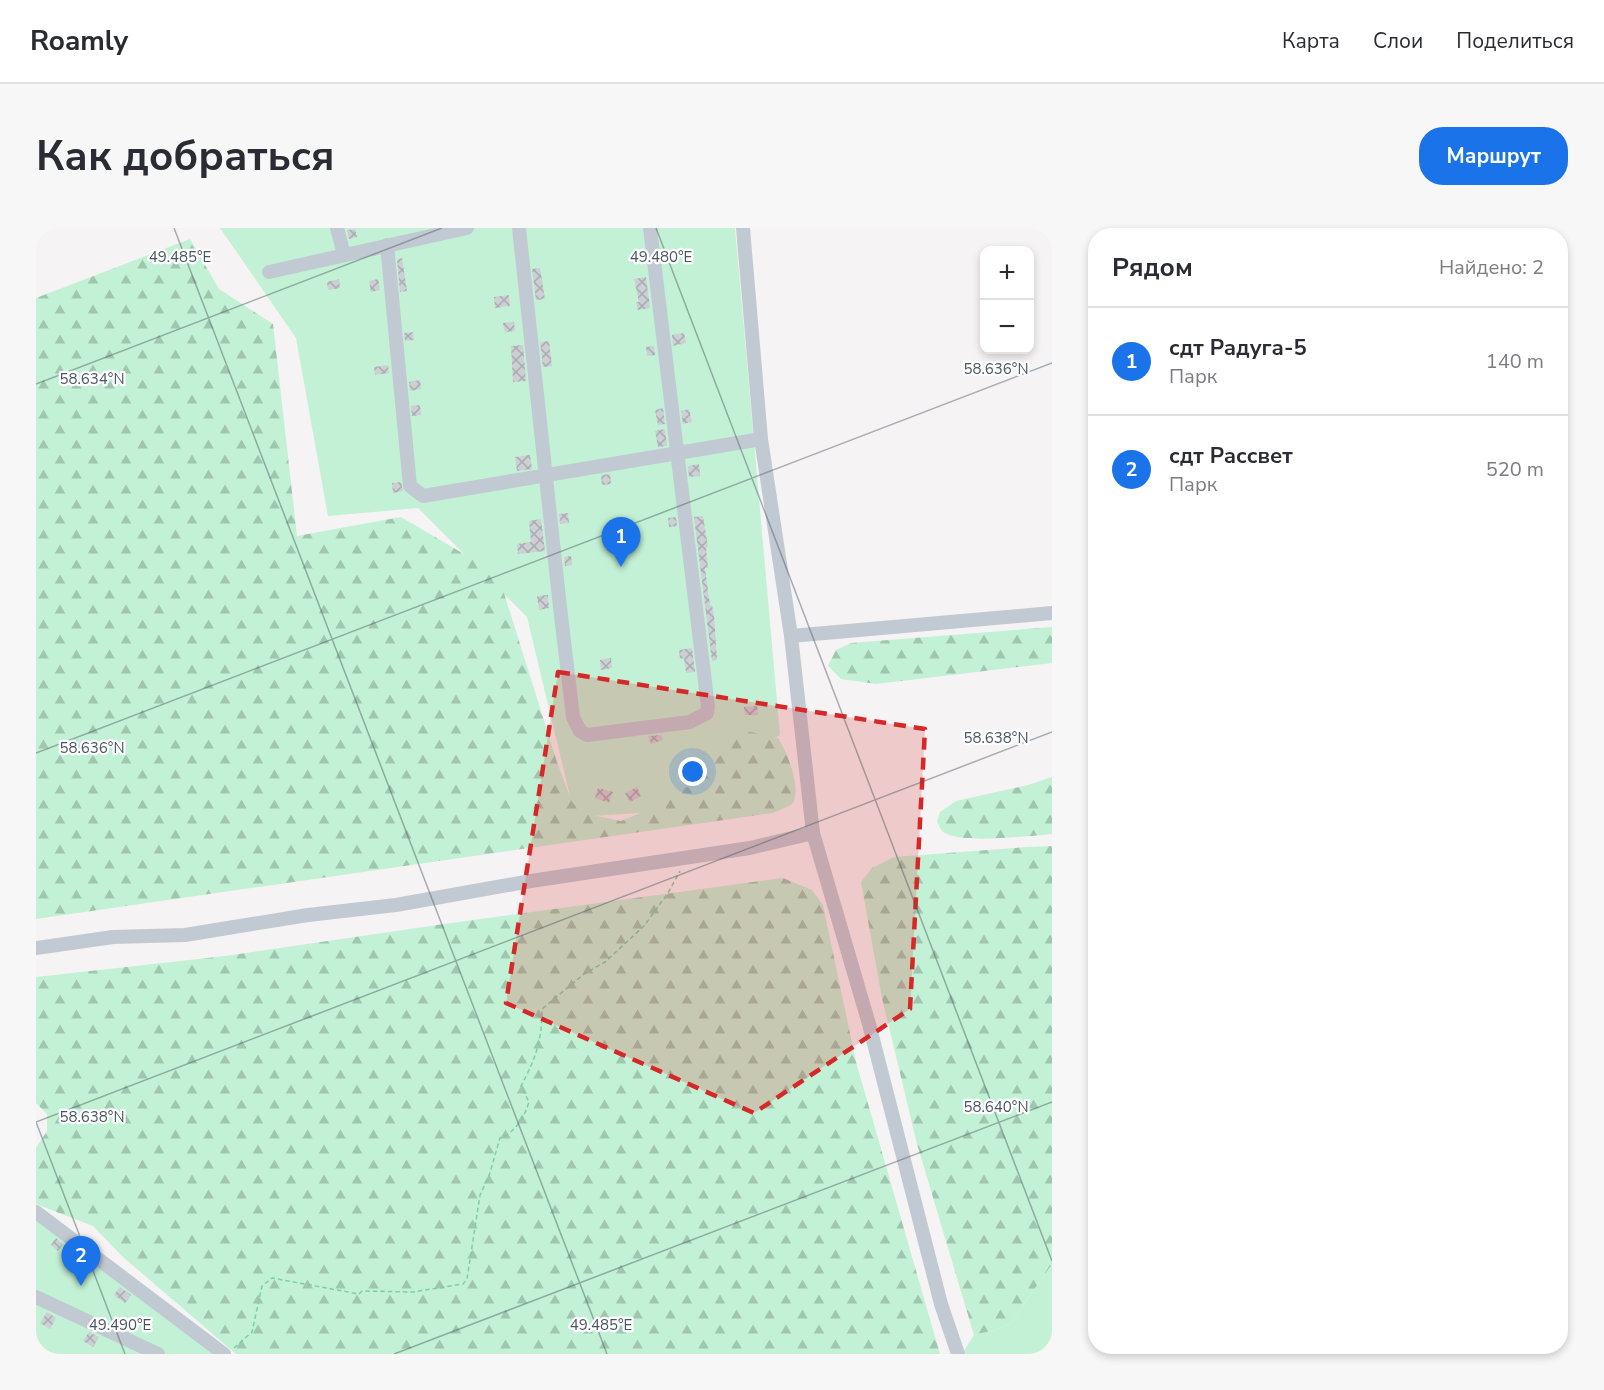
<!DOCTYPE html>
<html lang="ru">
<meta charset="utf-8">
<style>
body{margin:0;font-family:"Nunito Sans",sans-serif;background:#f7f7f7;color:#2b2b33}
.controls{position:absolute;right:18px;top:18px;display:grid;overflow:hidden;border-radius:12px;box-shadow:0 3px 9px #0003}
.controls button{width:54px;height:54px;display:grid;place-items:center;padding:0;border:0;border-bottom:2px solid #e1e1e2;background:#fff;color:#2b2b33;font:30px sans-serif}
.you{position:absolute;left:657px;top:544px;width:21px;height:21px;margin:-15px;border:4px solid #fff;border-radius:50%;background:#1a73e8;box-shadow:0 0 0 9px #1a73e833}
.badge{display:grid;place-items:center;width:39px;height:39px;border-radius:50%;background:#1a73e8;color:#fff;font-size:20px;font-weight:700}
.pin{position:absolute;translate:-50% -50px;filter:drop-shadow(0 2px 3px #0008)}
.pin::after{content:'';position:absolute;top:32px;width:21px;height:18px;background:inherit;clip-path:polygon(0 0,100% 0,50% 100%)}
.list{margin:0;padding:0;list-style:none}
h2{display:flex;justify-content:space-between;align-items:center;height:78px;margin:0;padding:0 24px;font-size:26px}
h2 small{font-size:20px;font-weight:400;color:#7c7c81}
.list li{display:grid;grid-template-columns:39px 1fr auto;gap:18px;align-items:center;box-sizing:border-box;height:108px;padding:0 24px;border-top:2px solid #e1e1e2}
.list b{display:block;font-size:22px;white-space:nowrap}
.list p{margin:0;font-size:20px;white-space:nowrap;color:#7c7c81}
.list em{font-size:20px;font-style:normal;color:#7c7c81}
.map{position:relative;flex:none;width:1016px;height:1126px;overflow:hidden;border-radius:24px}
header{display:flex;align-items:center;gap:36px;box-sizing:border-box;height:84px;padding:0 30px;background:#fff;border-bottom:2px solid #e1e1e2}
header strong{font-size:28px}
nav{display:flex;gap:33px;margin-inline-start:auto;font-size:21px}
.intro{display:flex;align-items:center;justify-content:space-between;box-sizing:border-box;height:144px;padding:0 36px}
h1{margin:0;font-size:42px}
.button{padding:15px 27px;border-radius:24px;background:#1a73e8;color:#fff;font-size:21px;font-weight:700}
main{display:flex;gap:36px;padding:0 36px}
aside{flex:1;background:#fff;border-radius:24px;box-shadow:0 3px 9px #0003}
.map>svg:first-child{display:block}
.green{fill:#c3f1d5}
.forest{fill:url(#forest-firs)}
.building{fill:url(#building-cross-hatch)}
.lines{fill:none;stroke-linecap:round;stroke-linejoin:round}
.path{stroke:#7ad0a6;stroke-width:1.5;stroke-dasharray:4.5 3;stroke-linecap:butt}
.minor{stroke:#c1cad2;stroke-width:14}
.marked{fill:#d62828;fill-opacity:0.2;stroke:#d62828;stroke-width:4.5;stroke-dasharray:12 8;stroke-linejoin:round}
.ticks{fill:none;stroke:#4a5661;stroke-width:1.5;stroke-opacity:0.45}
.ticks-label{font-size:15px;text-anchor:middle;fill:#4a5661;stroke:#fff;stroke-width:4.5;stroke-linejoin:round;paint-order:stroke}
</style>
<header>
<strong>Roamly</strong>
<nav><a>Карта</a><a>Слои</a><a>Поделиться</a></nav>
</header>
<div class="intro"><h1>Как добраться</h1><a class="button">Маршрут</a></div>
<main>
<div class="map">
<svg width="1016" height="1126" viewBox="0 0 1016 1126">
<defs>
<pattern id="forest-firs" width="22" height="20" patternUnits="userSpaceOnUse" patternTransform="scale(1.5)"><rect width="22" height="20" fill="#c3f1d5"/><path d="M5 1l3.5 6h-7zM16 11l3.5 6h-7z" fill="#a0c6b0"/></pattern>
<pattern id="building-cross-hatch" width="8" height="8" patternUnits="userSpaceOnUse" patternTransform="scale(1.5)"><rect width="8" height="8" fill="#cdcfd5"/><path d="M0 0l8 8M0 8l8-8" fill="none" stroke="#a8abb0"/></pattern>
</defs>
<rect width="100%" height="100%" fill="#f5f3f3"/>
<g class="green">
<path d="M184 0H699L744 507 621 584 539 589 491 389 382 280 292 288 260 110Z"/>
<path d="M0 991 182 1126H0Z"/>
<path d="M1016 1036V1126H926L938 1107 959 1102 975 1095Z"/>
</g>
<g class="forest">
<path d="M154 11 183 61 237 96 261 308 365 289 462 346 521 534 536 574 547 585 585 593 616 580 664 551 706 502 742 510C750 521 768 565 755 577 750 580 743 582 737 585L0 691V70Z"/>
<path d="M1016 399V435L840 456 805 451 792 438 800 422 815 415Z"/>
<path d="M1016 549V606C993 608 928 616 909 605 905 603 904 599 901 594L904 584 920 573 992 557Z"/>
<path d="M1016 618V1036L975 1095 959 1102 938 1107 881 916 846 770 825 654 836 640 858 629 991 619Z"/>
<path d="M747 650 776 662 787 677 820 834 904 1126H200L87 1029 57 998 0 976V920L11 903V886L0 875V749L189 728 408 696Z"/>
</g>
<g class="building">
<path d="M319 1 321 9 313 11 311 2Z"/>
<path d="M607 23 609 33 596 35 594 26Z"/>
<path d="M366 30 371 63 364 64 361 31Z"/>
<path d="M504 40 509 71 500 72 496 41Z"/>
<path d="M610 49 614 80 602 82 600 74H603L598 51Z"/>
<path d="M303 51 304 60 292 62 291 54Z"/>
<path d="M342 51 344 62 335 64 333 53Z"/>
<path d="M473 67 474 78 459 80 458 69Z"/>
<path d="M478 94 479 103 469 104 467 95Z"/>
<path d="M377 104 378 112 369 113 368 105Z"/>
<path d="M648 105 650 115 637 118 636 107Z"/>
<path d="M513 113 516 138 507 139 504 114Z"/>
<path d="M487 117 490 153 477 154 475 118Z"/>
<path d="M618 118 619 127 611 128 610 119Z"/>
<path d="M352 137 353 145 339 147 338 139Z"/>
<path d="M384 152 385 161 374 163 373 154Z"/>
<path d="M384 177 385 187 376 188 375 178Z"/>
<path d="M627 180 629 196 622 197 619 182Z"/>
<path d="M653 181 656 194 647 196 645 183Z"/>
<path d="M629 201 631 218 622 219 619 203Z"/>
<path d="M494 227 496 241 481 243 479 229Z"/>
<path d="M663 236 664 248 653 249 652 238Z"/>
<path d="M574 246 575 256 566 257 565 247Z"/>
<path d="M365 254 367 263 357 265 356 255Z"/>
<path d="M532 285 533 295 524 296 523 286Z"/>
<path d="M667 288 672 319 670 320 672 340H669L674 378 676 377 678 388 681 432 676 433 658 289Z"/>
<path d="M640 289 641 298 633 299 632 290Z"/>
<path d="M505 291 509 323 482 326 481 316 495 314 493 293Z"/>
<path d="M535 328 536 337 529 338 528 329Z"/>
<path d="M512 367 513 380 503 382 501 368Z"/>
<path d="M656 420 659 444 650 445 648 430 644 431 643 422Z"/>
<path d="M575 430 576 440 565 442 564 432Z"/>
<path d="M721 478 722 487H709L708 479Z"/>
<path d="M625 507 627 512 615 516 612 508Z"/>
<path d="M601 559 605 568 594 574 589 565Z"/>
<path d="M562 560 577 564 573 575 559 570Z"/>
<path d="M20 1010 27 1016 22 1023 15 1017Z"/>
<path d="M44 1031 51 1037 43 1048 35 1042Z"/>
<path d="M84 1059 95 1067 89 1075 78 1067Z"/>
<path d="M11 1084 20 1090 14 1101 4 1095Z"/>
<path d="M53 1104 63 1109 57 1119 47 1113Z"/>
</g>
<g class="lines">
<path class="path" d="M198 1120 216 1104 226 1058 236 1050 323 1066 326 1063 377 1064 427 1056 431 1051 444 967 453 948 464 910C479 905 489 888 493 874L485 858C500 830 506 812 506 781L548 746 569 734 608 698 632 665 644 643"/>
<g class="minor">
<path d="M301 0 308 27"/>
<path d="M483 0 524 379 537 489 544 503 551 507 654 494 671 485 672 479 614 0"/>
<path d="M707 0 725 211 755 408 777 605 833 796 905 1076 922 1126"/>
<path d="M351 17 374 258 387 268 725 211"/>
<path d="M233 44 431 0"/>
<path d="M755 408 1016 385"/>
<path d="M0 720 77 709 149 707 272 687 360 677 495 653 714 620 777 605"/>
<path d="M0 984 188 1126"/>
<path d="M0 1069 122 1126"/>
</g>
</g>
<path class="marked" d="M522 444 889 501 874 781 718 885 470 775Z"/>
<path class="ticks" d="M138 0 571 1126M620 0 1016 1033M0 156 406 0M0 525 1016 135M0 894 89 1126M0 894 1016 504M358 1126 1016 874"/>
<g class="ticks-label">
<text x="144" y="34">49.485°E</text>
<text x="625" y="34">49.480°E</text>
<text x="960" y="146">58.636°N</text>
<text x="56" y="156">58.634°N</text>
<text x="960" y="515">58.638°N</text>
<text x="56" y="525">58.636°N</text>
<text x="960" y="884">58.640°N</text>
<text x="56" y="894">58.638°N</text>
<text x="84" y="1102">49.490°E</text>
<text x="565" y="1102">49.485°E</text>
</g>
</svg>
<div class="controls">
<button>+</button>
<button>−</button>
</div>
<div class="you"></div>
<div class="pin badge" style="left:585px;top:339px">1</div>
<div class="pin badge" style="left:45px;top:1058px">2</div>
</div>
<aside>
<h2>Рядом<small>Найдено: 2</small></h2>
<ul class="list">
<li><span class="badge">1</span><div><b>сдт Радуга-5</b><p>Парк</p></div><em>140 m</em></li>
<li><span class="badge">2</span><div><b>сдт Рассвет</b><p>Парк</p></div><em>520 m</em></li>
</ul>
</aside>
</main>
